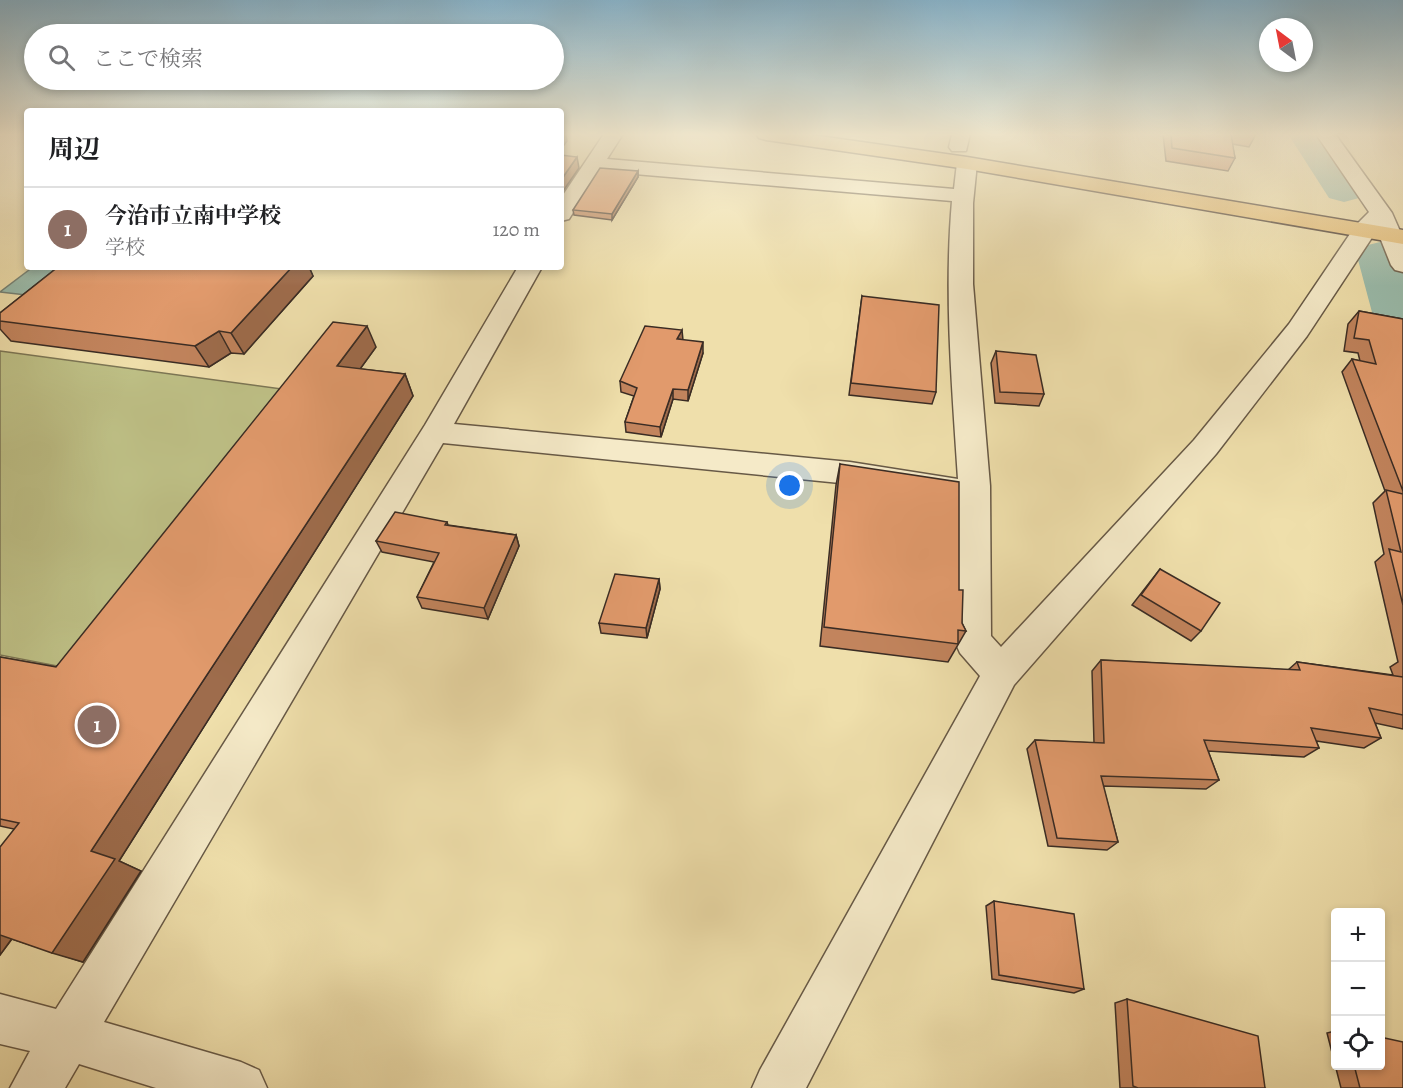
<!DOCTYPE html>
<html lang="ja">
<meta charset="utf-8">
<style>
body{margin:0;font-family:Alegreya,"Noto Serif JP",serif;background:#f2f2f2;color:#202124}
.controls{position:absolute;right:18px;bottom:18px;display:grid;overflow:hidden;border-radius:6px;box-shadow:0 3px 9px #0003}
.controls button{width:54px;height:54px;display:grid;place-items:center;padding:0;border:0;border-bottom:2px solid #e0e0e0;background:#fff;color:#202124;font:30px sans-serif}
.compass{position:absolute;left:1259px;top:18px;width:54px;height:54px;border-radius:50%;background:#fff;box-shadow:0 3px 9px #0003;rotate:328deg}
.you{position:absolute;left:790px;top:486px;width:21px;height:21px;margin:-15px;border:4px solid #fff;border-radius:50%;background:#1a73e8;box-shadow:0 0 0 9px #1a73e833}
.badge{display:grid;place-items:center;width:39px;height:39px;border-radius:50%;background:#111827;color:#fff;font-size:20px;font-weight:700}
.pin{position:absolute;translate:-50% -50%;border:3px solid #fff;box-shadow:0 2px 6px #0006}
.list{margin:0;padding:0;list-style:none}
h2{display:flex;justify-content:space-between;align-items:center;height:78px;margin:0;padding:0 24px;font-size:26px}
h2 small{font-size:20px;font-weight:400;color:#757577}
.list li{display:grid;grid-template-columns:39px 1fr auto;gap:18px;align-items:center;box-sizing:border-box;height:84px;padding:0 24px;border-top:2px solid #e0e0e0}
.list b{display:block;font-size:22px;white-space:nowrap}
.list p{margin:0;font-size:20px;white-space:nowrap;color:#757577}
.list em{font-size:20px;font-style:normal;color:#757577}
.icon{flex:none;width:33px;height:33px;fill:none;stroke:currentColor;stroke-width:2;stroke-linecap:round;stroke-linejoin:round}
.map{position:relative;flex:none;width:1403px;height:1088px;overflow:hidden}
.search{position:absolute;background:#fff;box-shadow:0 3px 9px #0003;left:24px;top:24px;width:540px;height:66px;display:flex;align-items:center;gap:15px;box-sizing:border-box;padding:0 21px;border-radius:33px;color:#757577;font-size:22px}
.panel{position:absolute;background:#fff;box-shadow:0 3px 9px #0003;left:24px;top:108px;width:540px;height:162px;border-radius:6px}
.map>svg:first-child{display:block}
.green{fill:#bec086;stroke:#7c7655;stroke-width:1.5}
.water{fill:#9abcac;stroke:#748276;stroke-width:1.5}
.lines{fill:none;stroke-linecap:round;stroke-linejoin:round}
.river{fill:#9abcac;fill-rule:evenodd}
.minor-casing{stroke:#675946;stroke-width:3}
.highway-casing{stroke:#3a2c24;stroke-width:3}
.minor{fill:#f5eac8;fill-rule:evenodd}
.highway{fill:#e8c076;fill-rule:evenodd}
.wall{fill:#c2845d;stroke:#3a2c24;stroke-width:1.5}
.shaded-wall{fill:#9e6c4c;stroke:#3a2c24;stroke-width:1.5}
.building{fill:#e19a6c;stroke:#3a2c24;stroke-width:1.5}
</style>
<div class="map">
<svg width="1403" height="1088" viewBox="0 0 1403 1088">
<rect width="100%" height="100%" fill="#efdfab"/>
<filter id="stains"><feTurbulence type="fractalNoise" baseFrequency=".00333" numOctaves="4"/><feColorMatrix values="0 0 0 0 .2 0 0 0 0 .09 0 0 0 0 .02 0 0 0 .5 -.17"/></filter>
<radialGradient id="worn" r=".72"><stop offset=".6" stop-color="#630" stop-opacity="0"/><stop offset="1" stop-color="#630" stop-opacity=".3"/></radialGradient>
<path class="green" d="M0 351 297 391 78 670 0 655Z"/>
<path class="water" d="M33 267H80L44 297 0 292Z"/>
<g class="lines">
<g class="river">
<path d="M1288 134H1326L1365 189 1359 198 1344 202 1329 198Z"/>
<path d="M1380 242 1396 246 1403 256V334L1385 330 1373 316 1357 256 1364 246Z"/>
</g>
<g class="minor-casing">
<g id="minor">
<path d="M604 134H623L607 159 954 189 957 163 960 159H974L977 163 973 203V284L990 486 991 636 1001 647 1194 440 1289 324 1356 225 1369 212 1316 134H1335L1392 213 1403 238V272L1395 270 1391 265 1377 230 1307 336 1216 454 1014 685 806 1088H752L760 1070 980 676 960 653 955 642 958 502 850 484 443 443 104 1022 241 1062 259 1070 267 1088H156L79 1064 65 1088H10L30 1051 0 1044V994L56 1009 425 425 518 267H542L454 424 850 462 958 479C952 386 944 294 952 201L599 171 569 219 561 221V198Z"/>
<path d="M952 134H970L966 151H952L949 147Z"/>
</g>
</g>
<g class="highway-casing">
<path id="highway" d="M756 134H805L967 157 1403 230V244L967 169 766 140 759 138Z"/>
</g>
<use href="#minor" class="minor"/>
<use href="#highway" class="highway"/>
</g>
<g class="wall">
<path d="M1163 134H1256L1249 147 1232 144 1235 158 1228 171 1166 161Z"/>
<path d="M638 171V177L612 220 574 215 573 210Z"/>
<path d="M58 267H309L313 276 244 354 231 353 209 367 11 341 0 329V313Z"/>
<path d="M862 296 936 392 932 404 849 395Z"/>
<path d="M1359 311 1403 319V729L1375 723 1381 738 1364 748 1316 741 1319 748 1304 757 1208 751 1219 780 1206 789 1103 786 1118 842 1107 850 1048 846 1027 749 1035 740 1094 743 1092 671 1101 660 1288 670 1297 662 1393 675 1390 667 1398 662 1375 562 1384 554 1373 503 1385 491 1342 372 1352 359 1360 361 1358 353 1344 351 1348 324Z"/>
<path d="M682 340 703 353 688 401 673 399 661 437 626 432 625 422 634 396 621 392 620 381Z"/>
<path d="M376 347 360 369 405 374 413 396 119 861 141 871 83 962 12 939 0 955 14 829 0 826V657L56 667Z"/>
<path d="M996 351 1044 394 1039 406 995 403 991 363Z"/>
<path d="M840 464 959 590 962 623 966 631 948 662 820 646 836 485Z"/>
<path d="M447 522 448 525 516 535 519 546 488 619 422 608 417 597 434 562 382 552 376 541Z"/>
<path d="M1160 569 1201 631 1191 641 1132 605Z"/>
<path d="M659 579 660 589 647 638 601 633 599 623Z"/>
<path d="M994 901 1084 989 1074 993 992 979 986 906Z"/>
<path d="M1127 999 1265 1088H1120L1115 1003Z"/>
<path d="M1335 1031V1065H1380L1403 1088H1341L1327 1033Z"/>
</g>
<g class="shaded-wall">
<path d="M563 134H566L567 141 561 149V136Z"/>
<path d="M577 157 579 168 561 194V180Z"/>
<path d="M638 171V177L612 220V214Z"/>
<path d="M292 267H309L313 276 244 354 231 333Z"/>
<path d="M367 326 376 347 347 387 337 366Z"/>
<path d="M682 330 683 340 677 339Z"/>
<path d="M219 331 231 353 209 367 195 346Z"/>
<path d="M703 342V353L688 401V390Z"/>
<path d="M405 374 413 396 119 861 141 871 83 962 52 953 91 851Z"/>
<path d="M673 389V399L661 437 660 427Z"/>
<path d="M516 535 519 546 488 619 484 608Z"/>
<path d="M659 579 660 589 647 638 646 628Z"/>
<path d="M0 934 13 937 0 955Z"/>
</g>
<g class="building">
<path d="M1171 134H1231L1235 158 1172 148Z"/>
<path d="M561 155 577 157 561 180Z"/>
<path d="M600 168 638 171 612 214 573 210Z"/>
<path d="M58 267H292L231 333 219 331 195 346 0 321V313Z"/>
<path d="M862 296 939 305 936 392 851 383Z"/>
<path d="M1359 311 1403 319V491L1352 359 1376 364 1369 340 1354 338Z"/>
<path d="M333 322 367 326 337 366 405 374 91 851 115 859 52 953 0 935V847L19 823 0 819V657L56 667Z"/>
<path d="M645 326 682 330 677 339 703 342 688 390 673 389 660 427 625 422 637 388 620 381Z"/>
<path d="M996 351 1036 355 1044 394 1000 392Z"/>
<path d="M840 464 959 482V590H963L962 623 966 631 958 630V644L824 627Z"/>
<path d="M1386 490 1403 494V605L1389 549 1401 552Z"/>
<path d="M395 512 447 522 445 525 516 535 484 608 417 597 439 553 376 541Z"/>
<path d="M1160 569 1220 603 1201 631 1141 595Z"/>
<path d="M615 574 659 579 646 628 599 623Z"/>
<path d="M1101 660 1300 670 1297 662 1403 677V715L1369 708 1381 738 1311 728 1319 748 1204 740 1219 780 1101 776 1118 842 1057 838 1035 740 1104 743Z"/>
<path d="M994 901 1074 914 1084 989 999 975Z"/>
<path d="M1127 999 1258 1036 1265 1088H1138L1133 1086Z"/>
<path d="M1380 1037 1403 1042V1088H1360L1354 1065H1380Z"/>
</g>
<linearGradient id="sky" x2="0" y2="1"><stop stop-color="#89b7d0"/><stop offset="0.47" stop-color="#f8f1d9"/><stop offset="1" stop-color="#f8f1d9" stop-opacity="0"/></linearGradient>
<rect width="1403" height="286" fill="url(#sky)"/>
<rect width="100%" height="100%" filter="url(#stains)"/>
<rect width="100%" height="100%" fill="url(#worn)"/>
</svg>
<div class="controls">
<button>+</button>
<button>−</button>
<button><svg class="icon" aria-label="locate" viewBox="0 0 24 24"><circle cx="12" cy="12" r="6"/><path d="M12 2v4M12 18v4M2 12h4M18 12h4"/></svg></button>
</div>
<svg class="compass" viewBox="-18 -18 36 36"><path d="M0-13l5 13h-10z" fill="#e53935"/><path d="M0 13l5-13h-10z" fill="#757577"/></svg>
<div class="you"></div>
<div class="pin badge" style="left:97px;top:725px;background:#8d6e63">1</div>
<div class="search"><svg class="icon" aria-label="search" viewBox="0 0 24 24"><circle cx="10" cy="10" r="6"/><path d="M15 15l6 6"/></svg>ここで検索</div>
<section class="panel">
<h2>周辺<small></small></h2>
<ul class="list">
<li><span class="badge" style="background:#8d6e63">1</span><div><b>今治市立南中学校</b><p>学校</p></div><em>120 m</em></li>
</ul>
</section>
</div>
